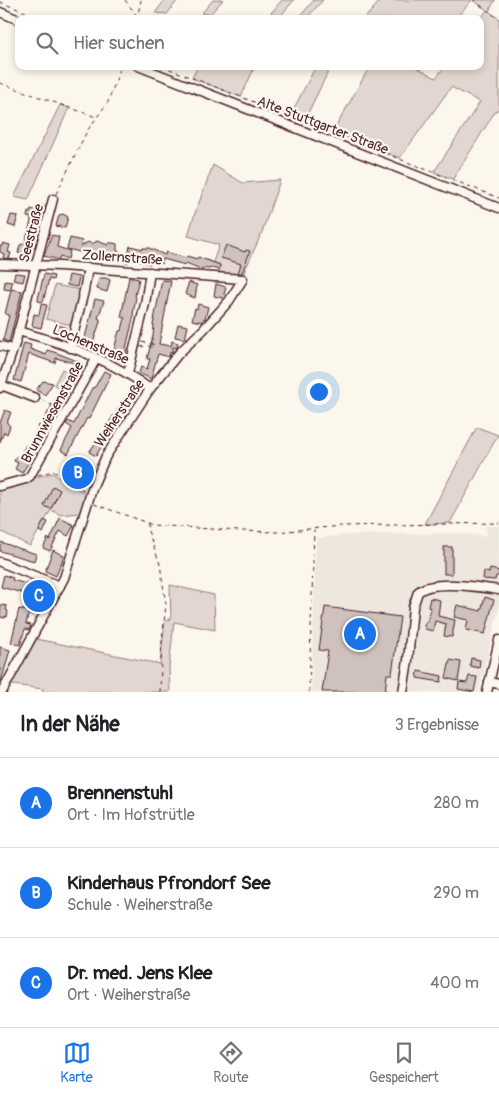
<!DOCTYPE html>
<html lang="de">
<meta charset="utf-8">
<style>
body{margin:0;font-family:Pangolin,sans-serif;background:#f2f2f2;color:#202124}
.you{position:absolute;left:318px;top:391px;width:18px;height:18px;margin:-12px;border:4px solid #fff;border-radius:50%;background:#1a73e8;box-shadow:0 0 0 8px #1a73e833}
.badge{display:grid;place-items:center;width:32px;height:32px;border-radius:50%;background:#1a73e8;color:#fff;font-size:16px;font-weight:700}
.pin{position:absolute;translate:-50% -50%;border:2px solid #fff;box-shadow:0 1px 5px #0006}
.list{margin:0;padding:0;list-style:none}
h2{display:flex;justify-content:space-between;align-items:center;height:65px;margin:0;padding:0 20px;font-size:21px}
h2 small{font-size:16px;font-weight:400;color:#757577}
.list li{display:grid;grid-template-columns:32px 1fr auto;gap:15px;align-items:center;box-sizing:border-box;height:90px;padding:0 20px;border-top:1px solid #e0e0e0}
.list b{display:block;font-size:19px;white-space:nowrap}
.list p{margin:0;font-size:16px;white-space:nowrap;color:#757577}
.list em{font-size:16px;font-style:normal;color:#757577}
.icon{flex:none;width:28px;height:28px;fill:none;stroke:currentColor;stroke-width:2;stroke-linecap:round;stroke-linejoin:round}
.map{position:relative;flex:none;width:499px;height:692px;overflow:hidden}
.search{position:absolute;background:#fff;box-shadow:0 2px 8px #0003;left:15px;right:15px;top:15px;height:55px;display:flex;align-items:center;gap:12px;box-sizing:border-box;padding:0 18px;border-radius:10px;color:#757577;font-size:19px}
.sheet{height:335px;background:#fff}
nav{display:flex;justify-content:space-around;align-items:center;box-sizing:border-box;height:70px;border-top:1px solid #e0e0e0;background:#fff;font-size:14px;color:#757577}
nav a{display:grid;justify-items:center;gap:2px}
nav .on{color:#1a73e8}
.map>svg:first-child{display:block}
.built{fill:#eee7de}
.green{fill:#e2d7d0;stroke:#967b7e}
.building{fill:#cfc2bc;stroke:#4a1f2b}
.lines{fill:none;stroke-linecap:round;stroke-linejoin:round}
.minor-casing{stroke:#4a1f2b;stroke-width:11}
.path{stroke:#4a1f2b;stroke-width:1;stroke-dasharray:4 4;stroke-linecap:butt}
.minor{stroke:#fbf7ec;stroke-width:8}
.labels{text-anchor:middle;stroke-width:4.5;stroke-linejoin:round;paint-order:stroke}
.street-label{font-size:14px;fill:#4a1f2b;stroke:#fbf7ec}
</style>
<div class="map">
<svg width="499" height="692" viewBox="0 0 499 692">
<rect width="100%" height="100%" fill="#fbf7ec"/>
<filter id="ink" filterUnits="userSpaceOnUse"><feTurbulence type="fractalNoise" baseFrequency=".02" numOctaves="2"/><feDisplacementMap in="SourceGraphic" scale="10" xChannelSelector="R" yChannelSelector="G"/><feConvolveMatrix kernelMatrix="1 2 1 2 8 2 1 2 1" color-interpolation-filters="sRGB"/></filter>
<g filter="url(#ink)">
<g class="built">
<path d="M485 526H499V586L442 583 422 584 416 587 411 598 400 692H311L316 542 319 538 341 535 458 533 487 536Z"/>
<path d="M431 591 474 592 499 595V608L479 692H408L415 651 418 603 422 595Z"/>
</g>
<g class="green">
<path d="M165 0H178L167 14 155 13Z"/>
<path d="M213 0H223L210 14H201Z"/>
<path d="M282 0H294L278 19H220L237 17 266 19Z"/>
<path d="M314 0H323L306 19H298Z"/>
<path d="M381 0H472L455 19H364Z"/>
<path d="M473 0H495L489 11 499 19V110H496L453 179 434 172 480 102 451 87 400 158 333 132 370 66H414L436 78 445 66H480V20L487 10Z"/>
<path d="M198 66H255L241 97 192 78Z"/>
<path d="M316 66H331L304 121 290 116Z"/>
<path d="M60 105 69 108 28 200 14 197Z"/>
<path d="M213 165 243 183 280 180 262 232 243 275 219 274 220 265 213 262 219 245 188 236 194 216Z"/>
<path d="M55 285 81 290 72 325 46 319Z"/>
<path d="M62 369 82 378 72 395 54 385Z"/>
<path d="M477 427 498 435 450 523 425 524Z"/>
<path d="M52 473 86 494 80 513 61 515 51 510 30 546 0 531V489L30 481 33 478Z"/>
<path d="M170 585 214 595 215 630 174 622 169 667 170 692H43V689L6 684 31 638 160 664 165 621 171 619Z"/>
</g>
<g class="building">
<path d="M40 205 45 207 44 212H41L36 231 33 242 36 243 34 248 30 247 28 255 18 253 20 245 25 243 31 221V218L27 217 28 212 30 213 31 209 40 212 39 211Z"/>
<path d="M63 214 68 217 65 228 56 226 59 215Z"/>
<path d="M11 215 18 216 15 227 8 225Z"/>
<path d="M52 235 59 237 57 247 70 251 68 259 60 256 59 260 44 256Z"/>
<path d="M70 238 82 241 80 247 88 242 92 244 97 241 108 245 109 243H113L117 244V251L128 254 130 246 143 249V248H149L165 255 166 252 186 258 187 256 197 259 198 257 220 265 219 270 212 268 208 269 204 268 203 270 186 263 185 265 163 259 162 264 152 261 150 264 134 260H129L128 263 112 257V258H105L103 254 97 253 96 257 93 256 92 260 84 256V253L67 249Z"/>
<path d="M3 243 10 245 8 252 11 253 9 259 3 258 4 254 0 252V246H2Z"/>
<path d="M226 245 245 252 246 250 250 251 242 273H238L241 264 221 258Z"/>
<path d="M15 273 25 274 23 282 13 280Z"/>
<path d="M44 274 54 276 53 280 49 279 43 302 38 301V299Z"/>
<path d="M69 275 79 277 77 287 67 285Z"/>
<path d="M129 277 139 279 135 296 136 297 133 314 134 315 126 348H127L126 353 123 352 120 361 112 359 117 338 119 331 122 330 125 318 121 317Z"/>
<path d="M99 278H106L110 280 107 292 97 289Z"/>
<path d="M162 280 171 281 159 344 171 346 172 341 178 343 177 348 173 347 172 353 170 352 169 357 158 354 151 379 139 373 141 367 147 369 150 359H147L148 355 153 336 154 325H153Z"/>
<path d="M5 281 12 282 11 289 22 291 9 342 3 340 9 315 5 314 11 290 4 289Z"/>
<path d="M189 282 197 285 195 298 185 294Z"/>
<path d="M216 284 226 287 223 298 214 296Z"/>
<path d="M95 299 104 301 98 318 100 319V322L93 343H96L94 348 83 345Z"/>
<path d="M41 304 47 305 41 328 32 326 34 314 39 315Z"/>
<path d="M198 304 208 307 205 319 204 318 202 322 192 320 195 308 197 309Z"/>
<path d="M178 324 188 326 185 339 175 337Z"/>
<path d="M57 325 66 327 63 338 55 336Z"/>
<path d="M24 343 31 345 30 349 46 355 47 350 57 353 82 363 77 373 70 370 74 363 56 358 55 363 29 354 21 382 14 380Z"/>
<path d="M104 371 111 374 89 419 87 418 68 454 61 450 72 428 66 424 68 421 74 424 92 388 95 387Z"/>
<path d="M43 381 53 383 45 395 36 390Z"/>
<path d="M132 386 139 390 135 400 133 399 125 414 124 413 115 429H114L105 443 104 442 96 456 89 452 105 430 113 416H114L123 400 125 401Z"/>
<path d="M61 389 68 393 52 421 45 418Z"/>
<path d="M5 410 11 412 7 423 10 426 7 434 4 432 0 442V423Z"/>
<path d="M39 425 48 430 22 473 15 469 18 463 14 461 17 456 19 457 26 445 29 446Z"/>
<path d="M76 463 90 471 80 485 66 479 68 476 66 475Z"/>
<path d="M53 486 60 490 51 509 44 506Z"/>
<path d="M60 518 74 525 68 536 60 531 50 551 43 548 48 538 50 540Z"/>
<path d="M44 520 48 522 43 533 39 531Z"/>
<path d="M0 542 36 554 34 561 0 551Z"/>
<rect x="444" y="547" width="8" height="27"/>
<path d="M53 550 64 556 56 576 45 571Z"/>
<path d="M490 569 499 571V576H496L495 580 483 579 484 571 489 573Z"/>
<path d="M4 575 13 578 12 580 45 589 43 604H38L35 615 29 614 33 596 1 587Z"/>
<path d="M485 597 494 600 485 634 466 630 468 620 454 617 457 605 481 611Z"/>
<path d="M430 598 440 600 438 616 455 620 452 637 444 636 446 624 435 621 433 631 425 629 424 625 427 621H428L431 608 428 607Z"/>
<path d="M1 605 7 606 6 610 8 611 7 617 5 616V618L0 617Z"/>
<path d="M325 607 400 617 392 674H387L385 692H322L328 651 319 650Z"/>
<path d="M19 609 29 611 26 624 31 625 29 630 25 629 20 645 11 643Z"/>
<path d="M0 647 10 650 1 682H0Z"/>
<path d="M471 658 480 660 479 668 470 666Z"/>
<path d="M450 660 461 662 458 681 446 678Z"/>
<path d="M418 671 442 676 441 682 417 678Z"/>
<path d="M469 676 477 677 474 692 458 689 459 682 467 683Z"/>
</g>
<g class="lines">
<g class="minor-casing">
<g id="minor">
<path d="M0 12 19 20"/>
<path d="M138 66 499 208"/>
<path d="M0 264 60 266 243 279 229 301 203 330 179 353 150 389 106 456 93 486 64 578 2 692"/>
<path d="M18 331C64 343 112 360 150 389"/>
<path d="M0 346 13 349"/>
<path d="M70 348 84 291 88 268"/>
<path d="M128 373 145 304 150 272"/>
<path d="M1 385 35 398"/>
<path d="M0 388 16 341 53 199"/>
<path d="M0 486 26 479 30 476 96 359"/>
<path d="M0 562 60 586"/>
<path d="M489 682 499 684"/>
<path d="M403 692 408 660 413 607 418 592C433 579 480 587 499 590"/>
<path d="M487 692 499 640"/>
</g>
</g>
<g class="path">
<path d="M125 0 137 16"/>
<path d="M473 0 499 19"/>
<path d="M0 2 43 19"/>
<path d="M137 19 141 0"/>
<path d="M162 66 499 198"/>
<path d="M0 83 96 117"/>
<path d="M56 194 87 131 108 102 121 66"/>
<path d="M142 342 156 345"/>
<path d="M140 347 149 346 154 348"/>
<path d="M42 400 61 410"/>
<path d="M38 475 53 471 85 491"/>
<path d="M94 504 153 525 239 531 277 532 341 526 499 523"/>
<path d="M148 523V531L160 564 166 605 162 640 160 692"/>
<path d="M309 692 314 530"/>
</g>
<use href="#minor" class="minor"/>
</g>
</g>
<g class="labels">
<g class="street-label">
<text transform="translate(323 125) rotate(21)" y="5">Alte Stuttgarter Straße</text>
<text transform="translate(31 233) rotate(-75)" y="5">Seestraße</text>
<text transform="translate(122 257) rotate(4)" y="5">Zollernstraße</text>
<text transform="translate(91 344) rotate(23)" y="5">Lochenstraße</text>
<text transform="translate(52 412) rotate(-61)" y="5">Brunnwiesenstraße</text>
<text transform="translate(119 413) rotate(-56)" y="5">Weiherstraße</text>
</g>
</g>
</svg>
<div class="you"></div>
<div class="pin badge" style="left:360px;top:634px">A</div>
<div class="pin badge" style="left:78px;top:473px">B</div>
<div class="pin badge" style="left:39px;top:596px">C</div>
<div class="search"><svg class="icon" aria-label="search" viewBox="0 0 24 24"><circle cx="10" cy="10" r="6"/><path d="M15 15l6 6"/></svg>Hier suchen</div>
</div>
<section class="sheet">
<h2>In der Nähe<small>3 Ergebnisse</small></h2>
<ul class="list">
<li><span class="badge">A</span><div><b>Brennenstuhl</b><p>Ort · Im Hofstrütle</p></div><em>280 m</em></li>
<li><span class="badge">B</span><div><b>Kinderhaus Pfrondorf See</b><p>Schule · Weiherstraße</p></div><em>290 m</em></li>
<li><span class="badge">C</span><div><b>Dr. med. Jens Klee</b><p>Ort · Weiherstraße</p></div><em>400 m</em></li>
</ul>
</section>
<nav>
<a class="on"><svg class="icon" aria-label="map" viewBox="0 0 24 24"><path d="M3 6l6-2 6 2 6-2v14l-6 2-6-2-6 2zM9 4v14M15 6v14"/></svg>Karte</a>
<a><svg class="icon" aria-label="directions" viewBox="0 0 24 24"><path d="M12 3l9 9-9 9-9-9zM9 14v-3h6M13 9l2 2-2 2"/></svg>Route</a>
<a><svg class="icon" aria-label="saved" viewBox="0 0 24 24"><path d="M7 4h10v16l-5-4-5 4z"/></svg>Gespeichert</a>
</nav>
